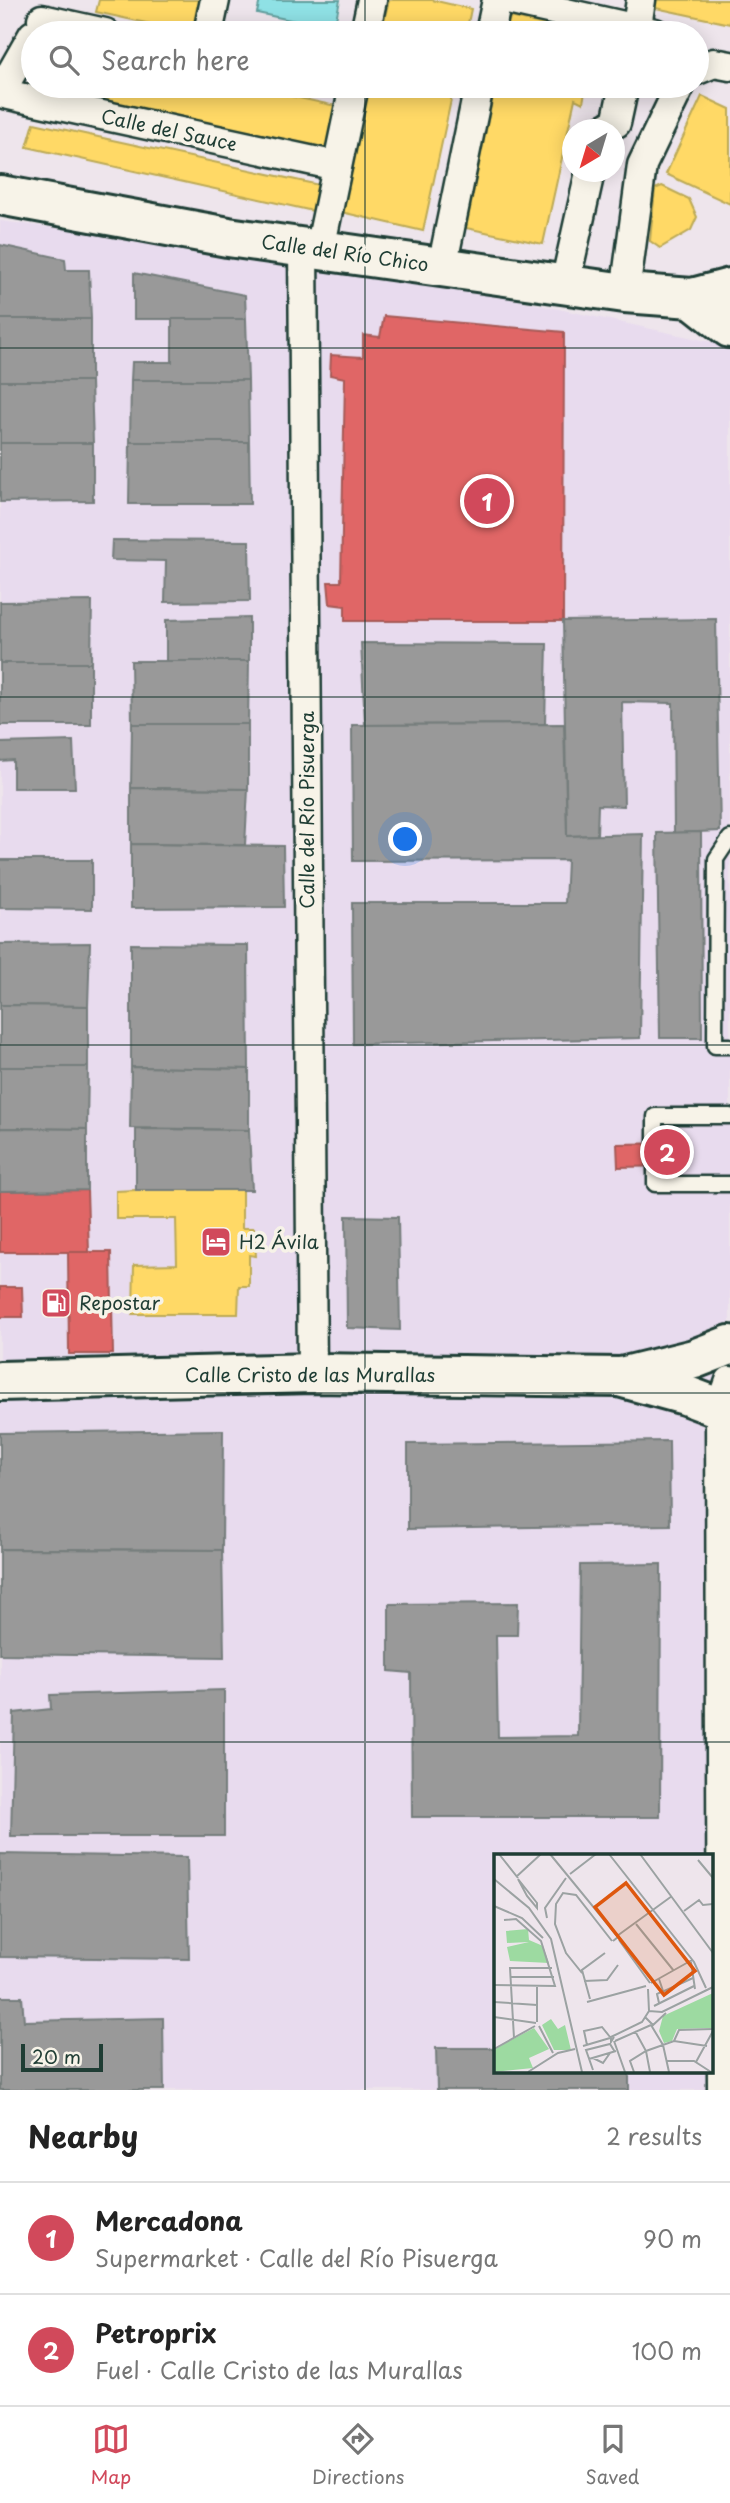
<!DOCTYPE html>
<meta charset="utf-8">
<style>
body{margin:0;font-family:"Playpen Sans",sans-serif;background:#f2f2f2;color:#222}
.compass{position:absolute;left:562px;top:119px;width:63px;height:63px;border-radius:50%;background:#fff;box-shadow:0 4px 18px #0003;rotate:218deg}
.scale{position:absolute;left:21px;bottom:18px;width:82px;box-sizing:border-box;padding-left:7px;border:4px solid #1f3d34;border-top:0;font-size:19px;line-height:24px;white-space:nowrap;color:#1f3d34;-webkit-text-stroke:5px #f7f3e8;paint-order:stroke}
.you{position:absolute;left:406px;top:840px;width:24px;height:24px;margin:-18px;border:5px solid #fff;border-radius:50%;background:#1a73e8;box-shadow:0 0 0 10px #1a73e833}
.badge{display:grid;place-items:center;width:46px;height:46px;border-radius:50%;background:#d1495b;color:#fff;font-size:23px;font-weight:700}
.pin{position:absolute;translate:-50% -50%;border:4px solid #fff;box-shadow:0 2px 7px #0006}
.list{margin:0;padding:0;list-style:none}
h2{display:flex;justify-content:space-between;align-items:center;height:91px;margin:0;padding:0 28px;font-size:30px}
h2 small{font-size:23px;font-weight:400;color:#767676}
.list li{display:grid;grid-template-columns:46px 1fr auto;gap:21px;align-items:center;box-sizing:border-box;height:112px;padding:0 28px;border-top:2px solid #e0e0e0}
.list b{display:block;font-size:26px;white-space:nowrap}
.list p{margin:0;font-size:23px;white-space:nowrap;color:#767676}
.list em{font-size:23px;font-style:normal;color:#767676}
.icon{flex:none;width:38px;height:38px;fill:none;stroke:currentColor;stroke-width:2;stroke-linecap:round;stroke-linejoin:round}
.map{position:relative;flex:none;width:730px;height:2090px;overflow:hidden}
.search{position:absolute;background:#fff;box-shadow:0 4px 18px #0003;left:21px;right:21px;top:21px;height:77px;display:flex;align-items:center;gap:18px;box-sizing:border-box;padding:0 24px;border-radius:38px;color:#767676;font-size:26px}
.sheet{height:315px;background:#fff}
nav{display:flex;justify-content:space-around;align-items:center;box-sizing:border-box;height:98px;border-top:2px solid #e0e0e0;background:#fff;font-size:19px;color:#767676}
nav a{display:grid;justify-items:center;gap:4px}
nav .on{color:#d1495b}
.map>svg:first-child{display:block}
.built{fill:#e8dbee;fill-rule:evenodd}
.water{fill:#8fe1e5;stroke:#629f9e;stroke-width:2}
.homes{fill:#ffd966;stroke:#bcaa57;stroke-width:2}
.shops{fill:#e06666;stroke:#a65a57;stroke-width:2}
.industry{fill:#999;stroke:#747d7b;stroke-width:2}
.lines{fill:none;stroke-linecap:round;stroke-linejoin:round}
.lane-casing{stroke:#1f3d34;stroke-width:19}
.street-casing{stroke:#1f3d34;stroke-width:33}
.secondary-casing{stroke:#1f3d34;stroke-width:44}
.lane{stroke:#f7f3e8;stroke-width:14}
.street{stroke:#f7f3e8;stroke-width:28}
.secondary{stroke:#f7f3e8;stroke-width:38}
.grid{fill:none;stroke:#1f3d34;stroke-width:2;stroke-opacity:0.55}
.labels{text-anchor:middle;stroke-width:7;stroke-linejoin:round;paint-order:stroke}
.street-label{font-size:19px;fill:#1f3d34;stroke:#f7f3e8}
.poi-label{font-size:19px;fill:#1f3d34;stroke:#f7f3e8;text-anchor:start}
.inset-road{fill:none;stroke:#9ba2a2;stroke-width:2}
.view{fill:#de580e;fill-opacity:0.15;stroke:#de580e;stroke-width:3.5}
.inset-edge{fill:none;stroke:#1f3d34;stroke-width:3.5}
</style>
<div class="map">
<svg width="730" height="2090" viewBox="0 0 730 2090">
<rect width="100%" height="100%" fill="#eee5ec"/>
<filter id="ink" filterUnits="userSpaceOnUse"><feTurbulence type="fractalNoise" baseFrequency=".0143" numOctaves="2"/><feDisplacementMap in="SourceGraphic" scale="14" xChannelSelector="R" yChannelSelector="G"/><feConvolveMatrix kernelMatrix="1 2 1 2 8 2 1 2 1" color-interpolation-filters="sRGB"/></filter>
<g filter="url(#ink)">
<path class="built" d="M0 221 355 265 730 346V2090H0ZM496 1856H711V2071H496Z"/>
<path class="water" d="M260 0H340L334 29 257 13Z"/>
<g class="homes">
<path d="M99 0H204L202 7H197L192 33 96 12Z"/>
<path d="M389 0H432L471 9 466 33H381Z"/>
<path d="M653 0H730V24L651 7Z"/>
<path d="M510 17 581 33H506Z"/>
<path d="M43 86H245L336 106 325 154 42 90Z"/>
<path d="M369 86H454L423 231 341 212Z"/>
<path d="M495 86H586L583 103 575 99 543 244 466 228Z"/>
<path d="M702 96 730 109V204L666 174Z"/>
<path d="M34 123 319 185 313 211 27 147Z"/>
<path d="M662 186 689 199 697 217 691 230 660 248 650 241 655 189Z"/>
<path d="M136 1190H242V1228H254L256 1256 249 1255V1286H239L238 1314H133L134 1265 177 1264 176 1219H116V1191Z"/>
</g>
<g class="shops">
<path d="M384 316 564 332 563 621H345V606L330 604 328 582H341L345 378 330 375 331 355 363 357V335L380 337Z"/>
<path d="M676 1143 677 1166 618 1167 617 1144Z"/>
<path d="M87 1190 89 1252H0V1191Z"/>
<path d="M68 1252H111L113 1354H69Z"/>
<path d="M0 1287H22L23 1317H0Z"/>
</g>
<g class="industry">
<path d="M0 245 65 259 66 270H89L91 319H0Z"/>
<path d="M134 273 245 295 246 319H134Z"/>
<rect x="0" y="319" width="91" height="62"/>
<path d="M172 319H246L248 380H131L132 362H172Z"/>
<path d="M131 380H248L249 442H130Z"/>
<path d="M0 381H91L93 443H0Z"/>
<path d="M130 442H249L250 504H129Z"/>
<path d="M0 443H93V501L0 502Z"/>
<path d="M112 540 249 541 250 601 165 602 166 561 111 560Z"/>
<path d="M92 601 91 663H0V602Z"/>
<path d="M249 618V661H166V620Z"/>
<path d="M716 619 720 831 674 833 673 703 622 702 624 806 598 805 597 835 567 836 563 621Z"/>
<path d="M361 643 547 644 545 724 365 725Z"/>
<path d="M131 661H249L248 724H132Z"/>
<rect x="0" y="663" width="91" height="62"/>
<path d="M132 724H248V789L131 788Z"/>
<path d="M564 724 567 836 643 834 640 1038 353 1044 352 903H565L567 860 353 861 352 725Z"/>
<path d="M73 741 75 788H13V760L0 761V743Z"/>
<path d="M131 788 248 789 245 845 131 844Z"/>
<path d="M701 832 702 1038H660L657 833Z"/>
<path d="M131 844 283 846 284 907 131 908Z"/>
<path d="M0 860H92V909L0 908Z"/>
<path d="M90 943 88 1006 0 1005V944Z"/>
<path d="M131 944 248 945 249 1069 131 1067Z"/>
<path d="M0 1005 88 1006V1067H0Z"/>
<path d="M0 1067H88L87 1129 0 1128Z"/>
<path d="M131 1067 249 1069V1130L130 1128Z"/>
<path d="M0 1128 87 1129V1190L0 1191Z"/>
<path d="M136 1129 249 1130 252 1190H136Z"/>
<path d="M346 1216 398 1217 400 1330 347 1328Z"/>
<path d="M223 1430 222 1550 0 1549V1433Z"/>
<path d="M669 1441 670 1525 408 1529V1444Z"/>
<path d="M0 1549 222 1550 224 1657 0 1654Z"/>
<path d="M661 1564 660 1817H412L411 1673 389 1671V1604L518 1603 517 1635H496L498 1737 578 1736 580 1565Z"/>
<path d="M224 1690V1836H11L14 1713 51 1709 50 1695Z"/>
<path d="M0 1854 187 1857 189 1959 0 1957Z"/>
<path d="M0 1997H22L24 2021 163 2018 164 2090H0Z"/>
<path d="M436 2048H496V2071H629V2090H437Z"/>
</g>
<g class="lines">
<g class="lane-casing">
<g id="lane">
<path d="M730 838 716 859 715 1046H730"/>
<path d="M730 1116H655V1184H730"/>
</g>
</g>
<g class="street-casing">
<g id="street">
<path d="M508 0 655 33"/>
<path d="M42 19 105 33"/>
<path d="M208 33 215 0"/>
<path d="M365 33 372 0"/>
<path d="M490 33 497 0"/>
<path d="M636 33 641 0"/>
<path d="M697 70 714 63 730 66"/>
<path d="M0 93 337 166"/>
<path d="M0 93 33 35"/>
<path d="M602 130 616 123 624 86"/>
<path d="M303 247 312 1373"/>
<path d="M320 249 354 86"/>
<path d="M442 267 479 86"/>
<path d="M565 284 590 172"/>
<path d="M625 293 642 165 680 86"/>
<path d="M722 2090 720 1409 730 1381"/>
</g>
</g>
<g class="secondary-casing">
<g id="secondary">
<path d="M0 195 228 237 625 293 692 298 730 288"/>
<path d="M692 298 730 328"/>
<path d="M623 1378 685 1395 730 1412"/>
<path d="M0 1381 312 1373 621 1377 694 1359 730 1345"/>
</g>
</g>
<use href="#lane" class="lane"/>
<use href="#street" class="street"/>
<use href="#secondary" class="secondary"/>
</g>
</g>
<path class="grid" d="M365 0V33M365 86V2090M0 348H730M0 697H730M0 1045H730M0 1393H730M0 1742H730"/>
<defs>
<g id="hotel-square" transform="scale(1.575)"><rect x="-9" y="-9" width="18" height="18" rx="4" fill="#d1495b" stroke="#f7f3e8"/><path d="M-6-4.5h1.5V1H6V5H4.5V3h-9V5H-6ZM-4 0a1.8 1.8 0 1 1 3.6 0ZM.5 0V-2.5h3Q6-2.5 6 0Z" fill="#fff"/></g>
<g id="fuel-square" transform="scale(1.575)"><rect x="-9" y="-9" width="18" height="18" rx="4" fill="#d1495b" stroke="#f7f3e8"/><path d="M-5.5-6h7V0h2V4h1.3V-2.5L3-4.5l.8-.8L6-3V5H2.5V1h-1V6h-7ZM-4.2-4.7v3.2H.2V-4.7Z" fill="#fff"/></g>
</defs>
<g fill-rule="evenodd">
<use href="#hotel-square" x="216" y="1242"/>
<use href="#fuel-square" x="56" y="1303"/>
</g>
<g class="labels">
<g class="street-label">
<text transform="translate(169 130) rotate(12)" y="7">Calle del Sauce</text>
<text transform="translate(345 253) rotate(8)" y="7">Calle del Río Chico</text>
<text transform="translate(307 810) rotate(-90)" y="7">Calle del Río Pisuerga</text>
<text x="310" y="1382">Calle Cristo de las Murallas</text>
</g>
<g class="poi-label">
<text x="239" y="1249">H2 Ávila</text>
<text x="79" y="1310">Repostar</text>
</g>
</g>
<g transform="translate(494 1854)">
<rect width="219" height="219" fill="#eee5ec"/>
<path d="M34 75 35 86 49 92 55 109 16 107 13 93 35 88 13 89 12 77ZM219 139V174L183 175 178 187 170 189 165 177 169 162ZM57 165 64 175 71 171 77 196H60L48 171ZM40 174 55 195 35 204 39 214 0 218V195Z" fill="#9ddaa1"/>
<path class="inset-road" d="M5 0 24 24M56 0 124 83 119 87M115 0 200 108 212 134M146 0 219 99M204 6 219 24M76 20 102 0M22 23 47 0M0 25 35 54 57 85 88 218M24 25 43 49V54L33 42ZM0 52 28 64 49 84M190 57 205 46 209 51 219 50M53 64 51 54 72 24M142 70 180 117M123 82 178 42M125 86 156 129M197 108 201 135M88 119 72 99 61 70 62 50 69 39 82 41 118 87M16 123H60M165 125 169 137 163 140 165 149M90 127 113 126 124 111M157 129 198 106M0 131 61 132 47 87 22 65 10 66M43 132V168M154 135 155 157M168 138 199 124M96 145 88 116 111 99M0 148 43 151M93 148 152 132M160 152 200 132M0 163 42 169M151 163 159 171 172 159M157 171 169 191 175 218M45 172 59 199M141 177 152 197 156 218M120 183 117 188V183L148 168 155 157 168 158 219 133M20 184 16 114H58M120 187 131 218M121 187 157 171M180 187 185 176 219 175M93 191 90 177 108 173 116 183M89 192 116 184M0 195 41 172M99 204 109 209 116 199M95 205 122 197M173 207H200L217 218M202 208 219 177M99 216 92 196 116 190 121 198M34 218 64 199 81 195M140 218 136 207 152 197 180 187 213 192"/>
<path class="view" d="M132 29 201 117 170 141 101 53Z"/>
<rect width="219" height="219" class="inset-edge"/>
</g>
</svg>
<svg class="compass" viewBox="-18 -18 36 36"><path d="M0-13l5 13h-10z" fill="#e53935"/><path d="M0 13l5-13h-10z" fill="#767676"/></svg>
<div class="scale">20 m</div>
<div class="you"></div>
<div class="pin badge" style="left:487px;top:501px">1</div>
<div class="pin badge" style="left:667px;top:1152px">2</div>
<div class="search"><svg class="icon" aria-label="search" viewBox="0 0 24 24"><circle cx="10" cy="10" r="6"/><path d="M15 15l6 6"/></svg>Search here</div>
</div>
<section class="sheet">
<h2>Nearby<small>2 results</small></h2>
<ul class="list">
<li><span class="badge">1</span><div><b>Mercadona</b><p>Supermarket · Calle del Río Pisuerga</p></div><em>90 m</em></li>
<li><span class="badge">2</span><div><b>Petroprix</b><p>Fuel · Calle Cristo de las Murallas</p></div><em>100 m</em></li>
</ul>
</section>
<nav>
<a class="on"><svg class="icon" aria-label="map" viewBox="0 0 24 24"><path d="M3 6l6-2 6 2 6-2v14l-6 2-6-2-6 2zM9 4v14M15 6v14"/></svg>Map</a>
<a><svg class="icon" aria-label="directions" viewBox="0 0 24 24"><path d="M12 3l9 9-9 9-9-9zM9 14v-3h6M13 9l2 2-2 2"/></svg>Directions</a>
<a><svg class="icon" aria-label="saved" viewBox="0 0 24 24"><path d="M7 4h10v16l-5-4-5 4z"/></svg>Saved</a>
</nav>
